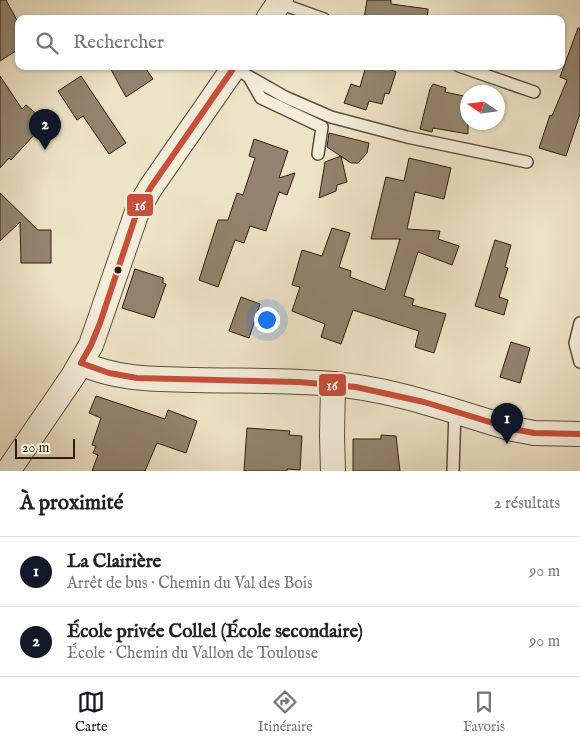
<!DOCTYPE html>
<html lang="fr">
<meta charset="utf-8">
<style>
body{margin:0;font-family:"IM FELL English",serif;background:#f6f6f6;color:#222}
.compass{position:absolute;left:460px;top:85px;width:45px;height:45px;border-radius:50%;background:#fff;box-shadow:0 1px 4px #0004;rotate:283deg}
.scale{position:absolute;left:15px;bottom:12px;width:60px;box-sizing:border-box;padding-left:5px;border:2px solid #2f1d0e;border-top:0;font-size:14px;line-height:18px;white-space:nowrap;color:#2f1d0e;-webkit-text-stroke:4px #f3edda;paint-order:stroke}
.you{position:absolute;left:266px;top:319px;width:18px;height:18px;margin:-12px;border:4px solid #fff;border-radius:50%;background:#1a73e8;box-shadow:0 0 0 8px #1a73e833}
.badge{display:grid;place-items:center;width:32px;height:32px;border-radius:50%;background:#111827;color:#fff;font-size:16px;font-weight:700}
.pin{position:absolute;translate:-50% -41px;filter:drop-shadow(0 1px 2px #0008)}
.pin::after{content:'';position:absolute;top:26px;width:18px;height:15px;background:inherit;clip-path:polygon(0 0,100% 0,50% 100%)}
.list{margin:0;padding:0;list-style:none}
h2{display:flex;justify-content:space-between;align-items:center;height:65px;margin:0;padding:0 20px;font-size:21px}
h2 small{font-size:16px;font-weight:400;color:#767676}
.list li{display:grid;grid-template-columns:32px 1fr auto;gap:15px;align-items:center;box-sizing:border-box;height:70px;padding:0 20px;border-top:1px solid #e0e0e0}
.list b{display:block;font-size:19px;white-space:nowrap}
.list p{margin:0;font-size:16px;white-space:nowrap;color:#767676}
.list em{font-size:16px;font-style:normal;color:#767676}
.icon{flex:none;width:28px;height:28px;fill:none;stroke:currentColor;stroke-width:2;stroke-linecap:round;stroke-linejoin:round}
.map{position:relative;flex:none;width:580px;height:471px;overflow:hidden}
.search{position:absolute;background:#fff;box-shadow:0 1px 4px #0004;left:15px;right:15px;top:15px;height:55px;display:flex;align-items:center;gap:12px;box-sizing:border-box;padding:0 18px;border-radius:10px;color:#767676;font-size:19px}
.sheet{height:205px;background:#fff}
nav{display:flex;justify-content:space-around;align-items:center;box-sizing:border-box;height:70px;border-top:1px solid #e0e0e0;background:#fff;font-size:14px;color:#767676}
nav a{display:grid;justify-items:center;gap:2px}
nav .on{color:#111827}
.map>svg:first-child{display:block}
.building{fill:#92846e;stroke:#2f1d0e}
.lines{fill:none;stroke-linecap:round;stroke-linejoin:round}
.lane-casing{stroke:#5e4e3c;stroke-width:14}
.street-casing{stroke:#5e4e3c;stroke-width:26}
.lane{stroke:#f3edda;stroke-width:11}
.street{stroke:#f3edda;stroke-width:24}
.bus-1-casing{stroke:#f3edda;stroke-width:10}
.bus-1{stroke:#c84f39;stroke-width:6}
.bus-dot{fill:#2f1d0e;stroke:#f3edda;stroke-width:2}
.line-badge{stroke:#f3edda;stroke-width:2}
.badge-label{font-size:14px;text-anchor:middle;font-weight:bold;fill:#fff}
</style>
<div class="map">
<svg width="580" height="471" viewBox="0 0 580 471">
<rect width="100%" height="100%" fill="#ede3c6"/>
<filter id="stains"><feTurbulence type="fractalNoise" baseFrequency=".004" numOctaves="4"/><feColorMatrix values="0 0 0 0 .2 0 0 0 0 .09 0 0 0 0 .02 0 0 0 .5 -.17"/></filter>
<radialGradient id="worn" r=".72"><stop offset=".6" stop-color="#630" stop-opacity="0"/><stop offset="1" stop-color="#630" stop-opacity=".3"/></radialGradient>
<g class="building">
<path d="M0 0H6L19 24V49L0 61Z"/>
<path d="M367 0H391V4L428 9 427 19H364Z"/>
<path d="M578 28H580V114L566 156 539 148 550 115 552 116 567 80 560 77Z"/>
<path d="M109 66H144L153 79 126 97Z"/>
<path d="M366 66H381L396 72 389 94 385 93 382 104 369 101 366 110 344 103 351 84 360 87Z"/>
<path d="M0 76 22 109 26 105 46 122 11 160 9 158 0 168Z"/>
<path d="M81 76 126 143 109 154 83 116 77 120 58 91Z"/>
<path d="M433 84 446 88 445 92 468 97V134L433 128 432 132 420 129 430 89Z"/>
<path d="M329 133 369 143 367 153 358 163H351L327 147Z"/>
<path d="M254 139 288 151 279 178 295 173 287 195 279 192 266 231 250 226 244 243 235 240 218 287 199 280 218 220H228L237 193 243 195 255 158 249 156Z"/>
<path d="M341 156 347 182 337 185 336 191 319 198 325 162Z"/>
<path d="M409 158 451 168 444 199 415 192 407 229 440 231 438 239 459 246 452 265 418 252 404 296 414 299 412 305 446 314 434 353 415 347 419 331 353 310 341 344 321 337 325 324 292 311 300 287 292 285 302 250 322 256 332 228 350 233 339 267 351 271 350 277 385 290 400 239H371L386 177 404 181Z"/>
<path d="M0 193 38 230H51V263H21L20 222 0 241Z"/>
<path d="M495 240 511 245 505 267 508 268 499 297 508 300 504 315 475 306Z"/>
<path d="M135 269 163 278V283L166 284 154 318 122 308Z"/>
<path d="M241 297 260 304 249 338 229 331Z"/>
<path d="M511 342 530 348 520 383 500 377Z"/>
<path d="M96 396 165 419 168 410 197 421 186 453 157 443 145 471H92L98 455 93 453 96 446 92 445 101 418 89 413Z"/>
<path d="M247 428 290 431 289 435 302 436 300 470 287 469V471H244Z"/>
<path d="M381 435 396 436 400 471H353V439H381Z"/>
</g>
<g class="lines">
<g class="lane-casing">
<g id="lane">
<path d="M279 3 324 19"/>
<path d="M459 66 534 92"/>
<path d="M234 68 285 97 331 117 407 137 527 162"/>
<path d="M249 77 261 98 322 127 318 154"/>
<path d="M580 323 575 343 580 362"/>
<path d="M453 471 455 412"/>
</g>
</g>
<g class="street-casing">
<g id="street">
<path d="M268 19 281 0"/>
<path d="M81 363C117 380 157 379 197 380 242 381 288 380 333 384 395 389 454 412 513 429L534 433 580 434"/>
<path d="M333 384 332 436 333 471"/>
<path d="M8 471 73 376 91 345 138 209 151 187 235 66"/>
</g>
</g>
<use href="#lane" class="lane"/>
<use href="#street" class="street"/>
<g class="bus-1-casing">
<g id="bus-1">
<path d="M81 363 109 373 137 378 299 382 356 387 424 402 513 429 534 433 580 434"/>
<path d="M81 363 91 345 100 323 138 209 151 187 235 66"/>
</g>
</g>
<use href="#bus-1" class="bus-1"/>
</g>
<circle class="bus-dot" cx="118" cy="270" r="4.5"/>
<g class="line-badge">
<rect x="126" y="193" width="28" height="24" rx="5" fill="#c84f39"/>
<rect x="318" y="373" width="29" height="24" rx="5" fill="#c84f39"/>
</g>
<g class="badge-label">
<text x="140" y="210">16</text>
<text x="332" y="390">16</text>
</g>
<rect width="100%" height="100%" filter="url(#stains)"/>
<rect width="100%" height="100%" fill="url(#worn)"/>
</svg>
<svg class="compass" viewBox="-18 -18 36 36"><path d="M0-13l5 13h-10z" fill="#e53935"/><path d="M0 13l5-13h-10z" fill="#767676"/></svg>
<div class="scale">20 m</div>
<div class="you"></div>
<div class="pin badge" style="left:507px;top:444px">1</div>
<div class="pin badge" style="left:45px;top:150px">2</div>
<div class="search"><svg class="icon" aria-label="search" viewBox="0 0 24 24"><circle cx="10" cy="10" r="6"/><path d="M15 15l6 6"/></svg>Rechercher</div>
</div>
<section class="sheet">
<h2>À proximité<small>2 résultats</small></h2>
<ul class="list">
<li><span class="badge">1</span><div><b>La Clairière</b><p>Arrêt de bus · Chemin du Val des Bois</p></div><em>90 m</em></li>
<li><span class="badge">2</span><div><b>École privée Collel (École secondaire)</b><p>École · Chemin du Vallon de Toulouse</p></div><em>90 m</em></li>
</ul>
</section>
<nav>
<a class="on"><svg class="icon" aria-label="map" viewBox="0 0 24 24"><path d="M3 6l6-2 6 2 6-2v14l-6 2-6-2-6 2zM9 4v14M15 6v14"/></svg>Carte</a>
<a><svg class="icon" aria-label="directions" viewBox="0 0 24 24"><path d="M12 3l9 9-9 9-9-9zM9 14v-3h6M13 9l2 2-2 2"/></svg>Itinéraire</a>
<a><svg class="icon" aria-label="saved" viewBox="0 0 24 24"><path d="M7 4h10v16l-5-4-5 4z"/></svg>Favoris</a>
</nav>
